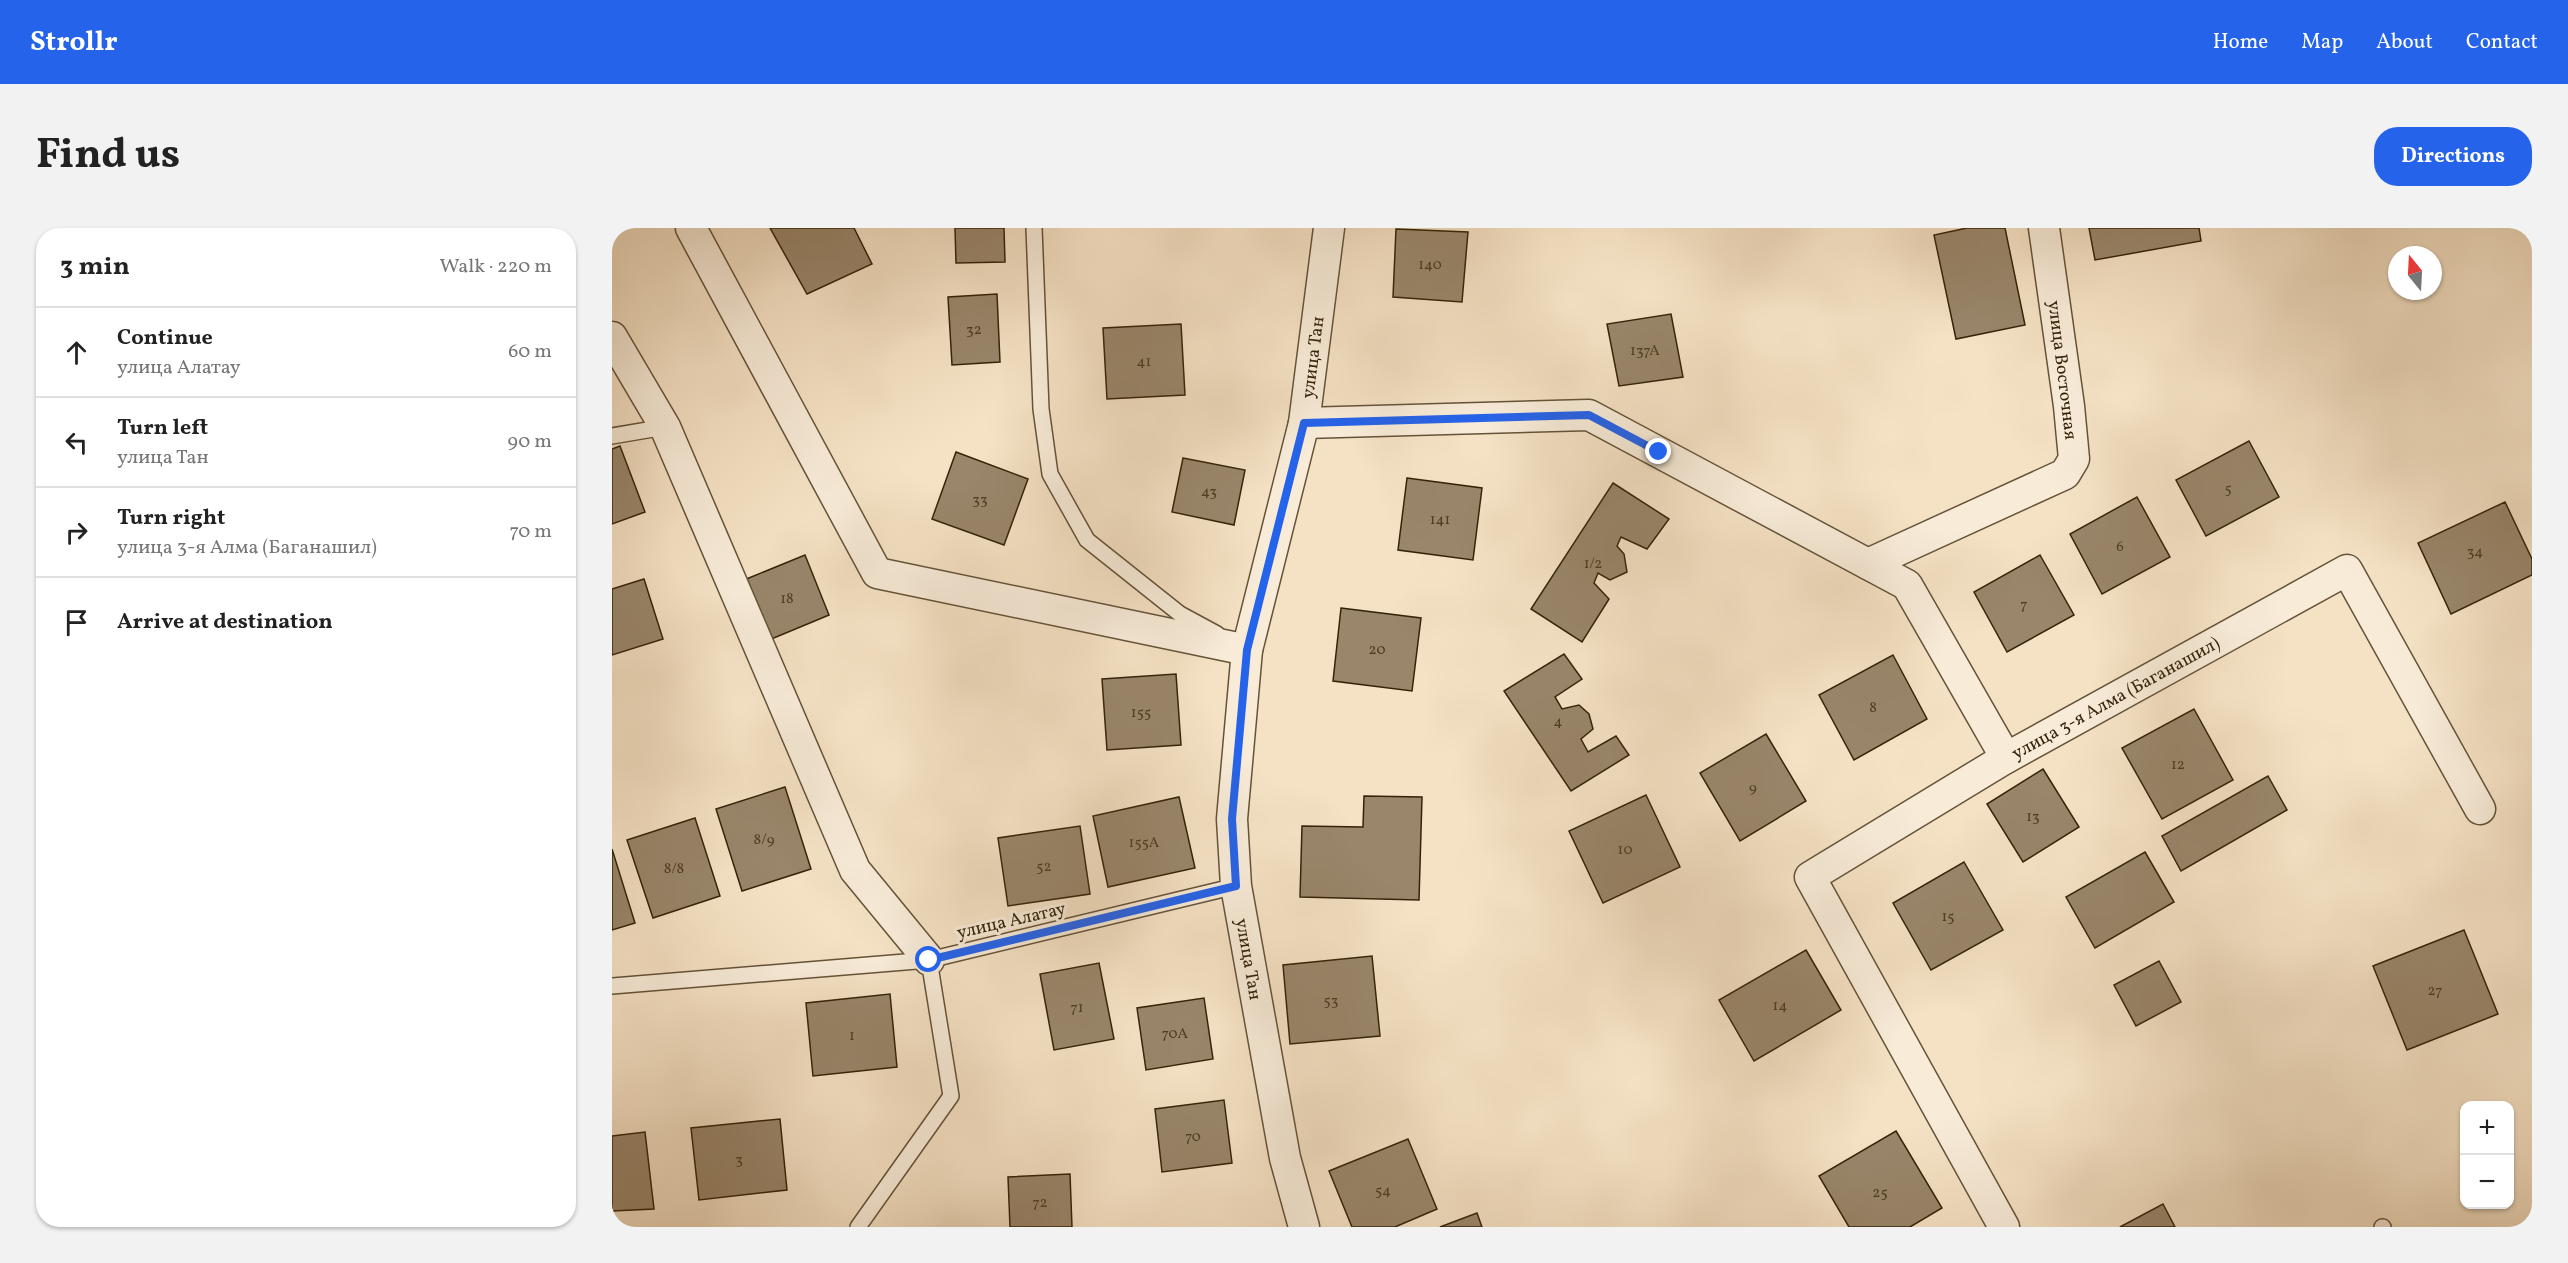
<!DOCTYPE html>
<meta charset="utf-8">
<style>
body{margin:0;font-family:Vollkorn,serif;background:#f2f2f2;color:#222}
.controls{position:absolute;right:18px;bottom:18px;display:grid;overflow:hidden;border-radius:12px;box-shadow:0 2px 4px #0004}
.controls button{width:54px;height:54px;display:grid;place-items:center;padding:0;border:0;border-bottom:2px solid #e0e0e0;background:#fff;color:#222;font:30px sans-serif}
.compass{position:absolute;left:1776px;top:18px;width:54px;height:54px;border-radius:50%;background:#fff;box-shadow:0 2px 4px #0004;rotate:342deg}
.stop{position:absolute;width:18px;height:18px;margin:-14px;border:4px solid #2563eb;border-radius:50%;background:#fff}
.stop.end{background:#2563eb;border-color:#fff;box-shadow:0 2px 6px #0008}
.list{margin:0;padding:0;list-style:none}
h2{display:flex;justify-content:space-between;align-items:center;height:78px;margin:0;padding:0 24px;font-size:26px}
h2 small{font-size:20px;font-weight:400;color:#767676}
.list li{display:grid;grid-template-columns:39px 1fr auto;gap:18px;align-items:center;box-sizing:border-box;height:90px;padding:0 24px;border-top:2px solid #e0e0e0}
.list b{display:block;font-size:22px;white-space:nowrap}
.list p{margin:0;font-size:20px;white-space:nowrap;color:#767676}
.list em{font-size:20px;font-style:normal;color:#767676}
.icon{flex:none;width:33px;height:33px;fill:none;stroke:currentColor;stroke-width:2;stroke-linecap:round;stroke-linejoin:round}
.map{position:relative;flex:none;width:1920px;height:999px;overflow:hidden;border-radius:24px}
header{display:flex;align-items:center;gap:36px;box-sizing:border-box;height:84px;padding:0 30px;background:#2563eb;color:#fff}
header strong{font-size:28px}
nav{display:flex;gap:33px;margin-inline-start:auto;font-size:21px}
.intro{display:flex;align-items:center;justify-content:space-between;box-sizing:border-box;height:144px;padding:0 36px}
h1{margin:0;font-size:42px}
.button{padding:15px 27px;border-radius:24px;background:#2563eb;color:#fff;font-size:21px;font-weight:700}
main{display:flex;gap:36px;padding:0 36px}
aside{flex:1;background:#fff;border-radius:24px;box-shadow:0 2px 4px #0004}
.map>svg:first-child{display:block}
.building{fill:#99866b;stroke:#352309;stroke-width:1.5}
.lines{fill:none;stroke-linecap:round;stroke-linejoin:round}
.lane-casing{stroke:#655338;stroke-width:18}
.street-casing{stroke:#655338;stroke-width:33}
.lane{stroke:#f8ecd9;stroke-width:15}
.street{stroke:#f8ecd9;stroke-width:30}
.route{stroke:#2563eb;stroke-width:8}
.labels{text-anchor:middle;stroke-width:6;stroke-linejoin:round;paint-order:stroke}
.number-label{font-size:15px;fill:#4e3c22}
.street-label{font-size:18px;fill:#352309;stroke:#f8ecd9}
</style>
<header>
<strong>Strollr</strong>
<nav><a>Home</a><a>Map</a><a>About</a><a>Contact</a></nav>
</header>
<div class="intro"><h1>Find us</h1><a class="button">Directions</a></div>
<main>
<aside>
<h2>3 min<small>Walk · 220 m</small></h2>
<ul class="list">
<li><svg class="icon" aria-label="ahead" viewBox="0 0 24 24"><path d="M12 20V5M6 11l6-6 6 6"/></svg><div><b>Continue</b><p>улица Алатау</p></div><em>60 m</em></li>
<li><svg class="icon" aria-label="left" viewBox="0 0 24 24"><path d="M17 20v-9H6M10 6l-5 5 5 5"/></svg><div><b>Turn left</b><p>улица Тан</p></div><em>90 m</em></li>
<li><svg class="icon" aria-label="right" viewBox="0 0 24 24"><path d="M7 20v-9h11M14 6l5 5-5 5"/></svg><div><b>Turn right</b><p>улица 3-я Алма (Баганашил)</p></div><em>70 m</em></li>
<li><svg class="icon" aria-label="arrive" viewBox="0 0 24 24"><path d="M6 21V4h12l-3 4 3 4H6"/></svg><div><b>Arrive at destination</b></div></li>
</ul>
</aside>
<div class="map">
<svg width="1920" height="999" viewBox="0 0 1920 999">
<rect width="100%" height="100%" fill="#f5e2c5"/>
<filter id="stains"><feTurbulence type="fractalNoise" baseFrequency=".00333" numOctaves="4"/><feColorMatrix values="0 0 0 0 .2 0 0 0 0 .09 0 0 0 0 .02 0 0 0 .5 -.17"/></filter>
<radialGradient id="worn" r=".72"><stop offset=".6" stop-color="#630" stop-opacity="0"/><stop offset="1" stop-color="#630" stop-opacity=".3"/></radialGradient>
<g class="building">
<path d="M158 0H242L260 36 195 66Z"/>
<path d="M343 0H392L393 34 344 35Z"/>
<path d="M1355 0H1393L1413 97 1344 111 1322 7Z"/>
<path d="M1477 0H1587L1589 13 1483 32Z"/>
<path d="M784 1 856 4 850 74 781 69Z"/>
<path d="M385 66 388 134 340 137 336 69Z"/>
<path d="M1059 86 1071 149 1007 158 995 96Z"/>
<path d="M569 96 573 167 495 171 491 100Z"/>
<path d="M1637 213 1667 269 1594 308 1564 252Z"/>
<path d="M8 218 33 284 0 296V221Z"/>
<path d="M344 224 416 251 392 317 320 291Z"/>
<path d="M571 230 633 242 622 297 560 284Z"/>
<path d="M795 250 870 260 861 332 786 322Z"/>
<path d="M1001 255 1057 291 1035 321 1009 309 1005 318 1012 326 1015 344 998 352 986 345 982 355 997 371 970 414 919 381Z"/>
<path d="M1525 269 1558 329 1490 366 1458 306Z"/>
<path d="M1893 274 1920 331V347L1839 386 1806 315Z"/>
<path d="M193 327 217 387 157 412 132 352Z"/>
<path d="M1428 327 1462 387 1395 424 1362 364Z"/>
<path d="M32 351 51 411 0 427V361Z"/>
<path d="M729 380 809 390 800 463 721 453Z"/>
<path d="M952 426 970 451 943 469 950 481 967 477 977 486 981 501 969 511 976 524 1004 508 1017 527 959 563 892 463Z"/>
<path d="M1281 427 1315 491 1242 532 1207 467Z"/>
<path d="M564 446 569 517 495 522 490 451Z"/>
<path d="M1582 481 1621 552 1550 591 1510 520Z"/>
<path d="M1154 506 1194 573 1128 613 1088 545Z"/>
<path d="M1431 541 1467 599 1411 634 1375 576Z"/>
<path d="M1656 548 1675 582 1569 643 1550 608Z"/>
<path d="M173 559 199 641 130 663 104 581Z"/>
<path d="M1034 567 1068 639 991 675 957 603Z"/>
<path d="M752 568 810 569 807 672 688 669 690 598 751 599Z"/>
<path d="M567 569 583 640 496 659 481 588Z"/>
<path d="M83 590 108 668 41 690 15 612Z"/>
<path d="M468 598 478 666 396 678 386 610Z"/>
<path d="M0 621 23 695 0 702Z"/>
<path d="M1533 624 1562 674 1483 720 1454 669Z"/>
<path d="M1352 634 1391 702 1319 742 1281 675Z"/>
<path d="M1852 702 1886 786 1795 822 1761 738Z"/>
<path d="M1194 722 1229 782 1142 833 1107 772Z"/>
<path d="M760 728 768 808 678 816 671 737Z"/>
<path d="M1547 733 1569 774 1524 798 1502 757Z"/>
<path d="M487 735 502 811 442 822 428 746Z"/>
<path d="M278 766 285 839 201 848 194 775Z"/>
<path d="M592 770 601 831 534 842 525 780Z"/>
<path d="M612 872 620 935 550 944 543 881Z"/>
<path d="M168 891 175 962 87 972 79 900Z"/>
<path d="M1284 903 1330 980 1298 999H1237L1207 948Z"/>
<path d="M33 904 42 981 0 983V908Z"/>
<path d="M796 911 825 981 783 999H740L717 943Z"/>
<path d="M458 946 460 999H398L396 949Z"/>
<path d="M1551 976 1563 999H1508Z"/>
<path d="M865 985 870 999H828Z"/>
</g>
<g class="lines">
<g class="lane-casing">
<g id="lane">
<path d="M422 0 429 181 438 246 475 312 568 386 605 406"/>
<path d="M0 208 53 199"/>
<path d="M0 758 317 732 624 658"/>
<path d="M246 999 339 868 317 732"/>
<path d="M1770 999H1771"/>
</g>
</g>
<g class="street-casing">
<g id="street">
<path d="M79 0 265 345 635 422"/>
<path d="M0 109 53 199 243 642 317 732"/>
<path id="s1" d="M692 195 977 187 1295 357 1394 530 1735 342 1868 581"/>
<path d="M1256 336 1453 246 1462 231 1457 178 1432 0"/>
<path id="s2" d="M692 999 673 930 624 658 620 591 635 422 692 195 717 0"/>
<path d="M1392 999 1198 649 1394 530"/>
</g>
</g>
<use href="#lane" class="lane"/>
<use href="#street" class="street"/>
</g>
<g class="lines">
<path class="route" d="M317 732 624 658 620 591 635 422 692 195 977 187 1047 224"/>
</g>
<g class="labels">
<g class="number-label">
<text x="818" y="41">140</text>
<text x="362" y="106">32</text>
<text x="1033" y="127">137А</text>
<text x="532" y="138">41</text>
<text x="1616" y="265">5</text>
<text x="597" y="268">43</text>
<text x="368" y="276">33</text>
<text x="828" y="296">141</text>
<text x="1508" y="323">6</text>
<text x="1863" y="328">34</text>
<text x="981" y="340">1/2</text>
<text x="175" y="375">18</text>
<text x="1412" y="381">7</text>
<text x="765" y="426">20</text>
<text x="1261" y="484">8</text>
<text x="529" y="489">155</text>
<text x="946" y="498">4</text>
<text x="1566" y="541">12</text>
<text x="1141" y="564">9</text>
<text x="1421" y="593">13</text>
<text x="152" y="616">8/9</text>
<text x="532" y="619">155А</text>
<text x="1013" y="626">10</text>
<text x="432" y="643">52</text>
<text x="62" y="645">8/8</text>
<text x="1336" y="693">15</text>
<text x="1823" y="767">27</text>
<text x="719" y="777">53</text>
<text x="1168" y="782">14</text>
<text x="465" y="784">71</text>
<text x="563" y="810">70А</text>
<text x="240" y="812">1</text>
<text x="581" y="913">70</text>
<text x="127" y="936">3</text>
<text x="771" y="967">54</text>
<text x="1268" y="969">25</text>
<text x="428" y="979">72</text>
</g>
<g class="street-label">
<text dy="6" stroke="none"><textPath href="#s2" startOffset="885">улица Тан</textPath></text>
<text transform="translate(1451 142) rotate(83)" y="6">улица Восточная</text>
<text dy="6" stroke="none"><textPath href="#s1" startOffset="970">улица 3-я Алма (Баганашил)</textPath></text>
<text transform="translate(399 692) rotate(-13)" y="6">улица Алатау</text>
<text transform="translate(637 731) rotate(80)" y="6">улица Тан</text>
</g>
</g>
<rect width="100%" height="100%" filter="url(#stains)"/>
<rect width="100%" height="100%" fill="url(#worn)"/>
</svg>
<div class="controls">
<button>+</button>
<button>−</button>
</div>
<svg class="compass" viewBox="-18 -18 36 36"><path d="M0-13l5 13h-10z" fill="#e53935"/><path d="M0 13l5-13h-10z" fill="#767676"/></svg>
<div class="stop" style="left:317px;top:732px"></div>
<div class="stop end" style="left:1047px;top:224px"></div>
</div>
</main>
